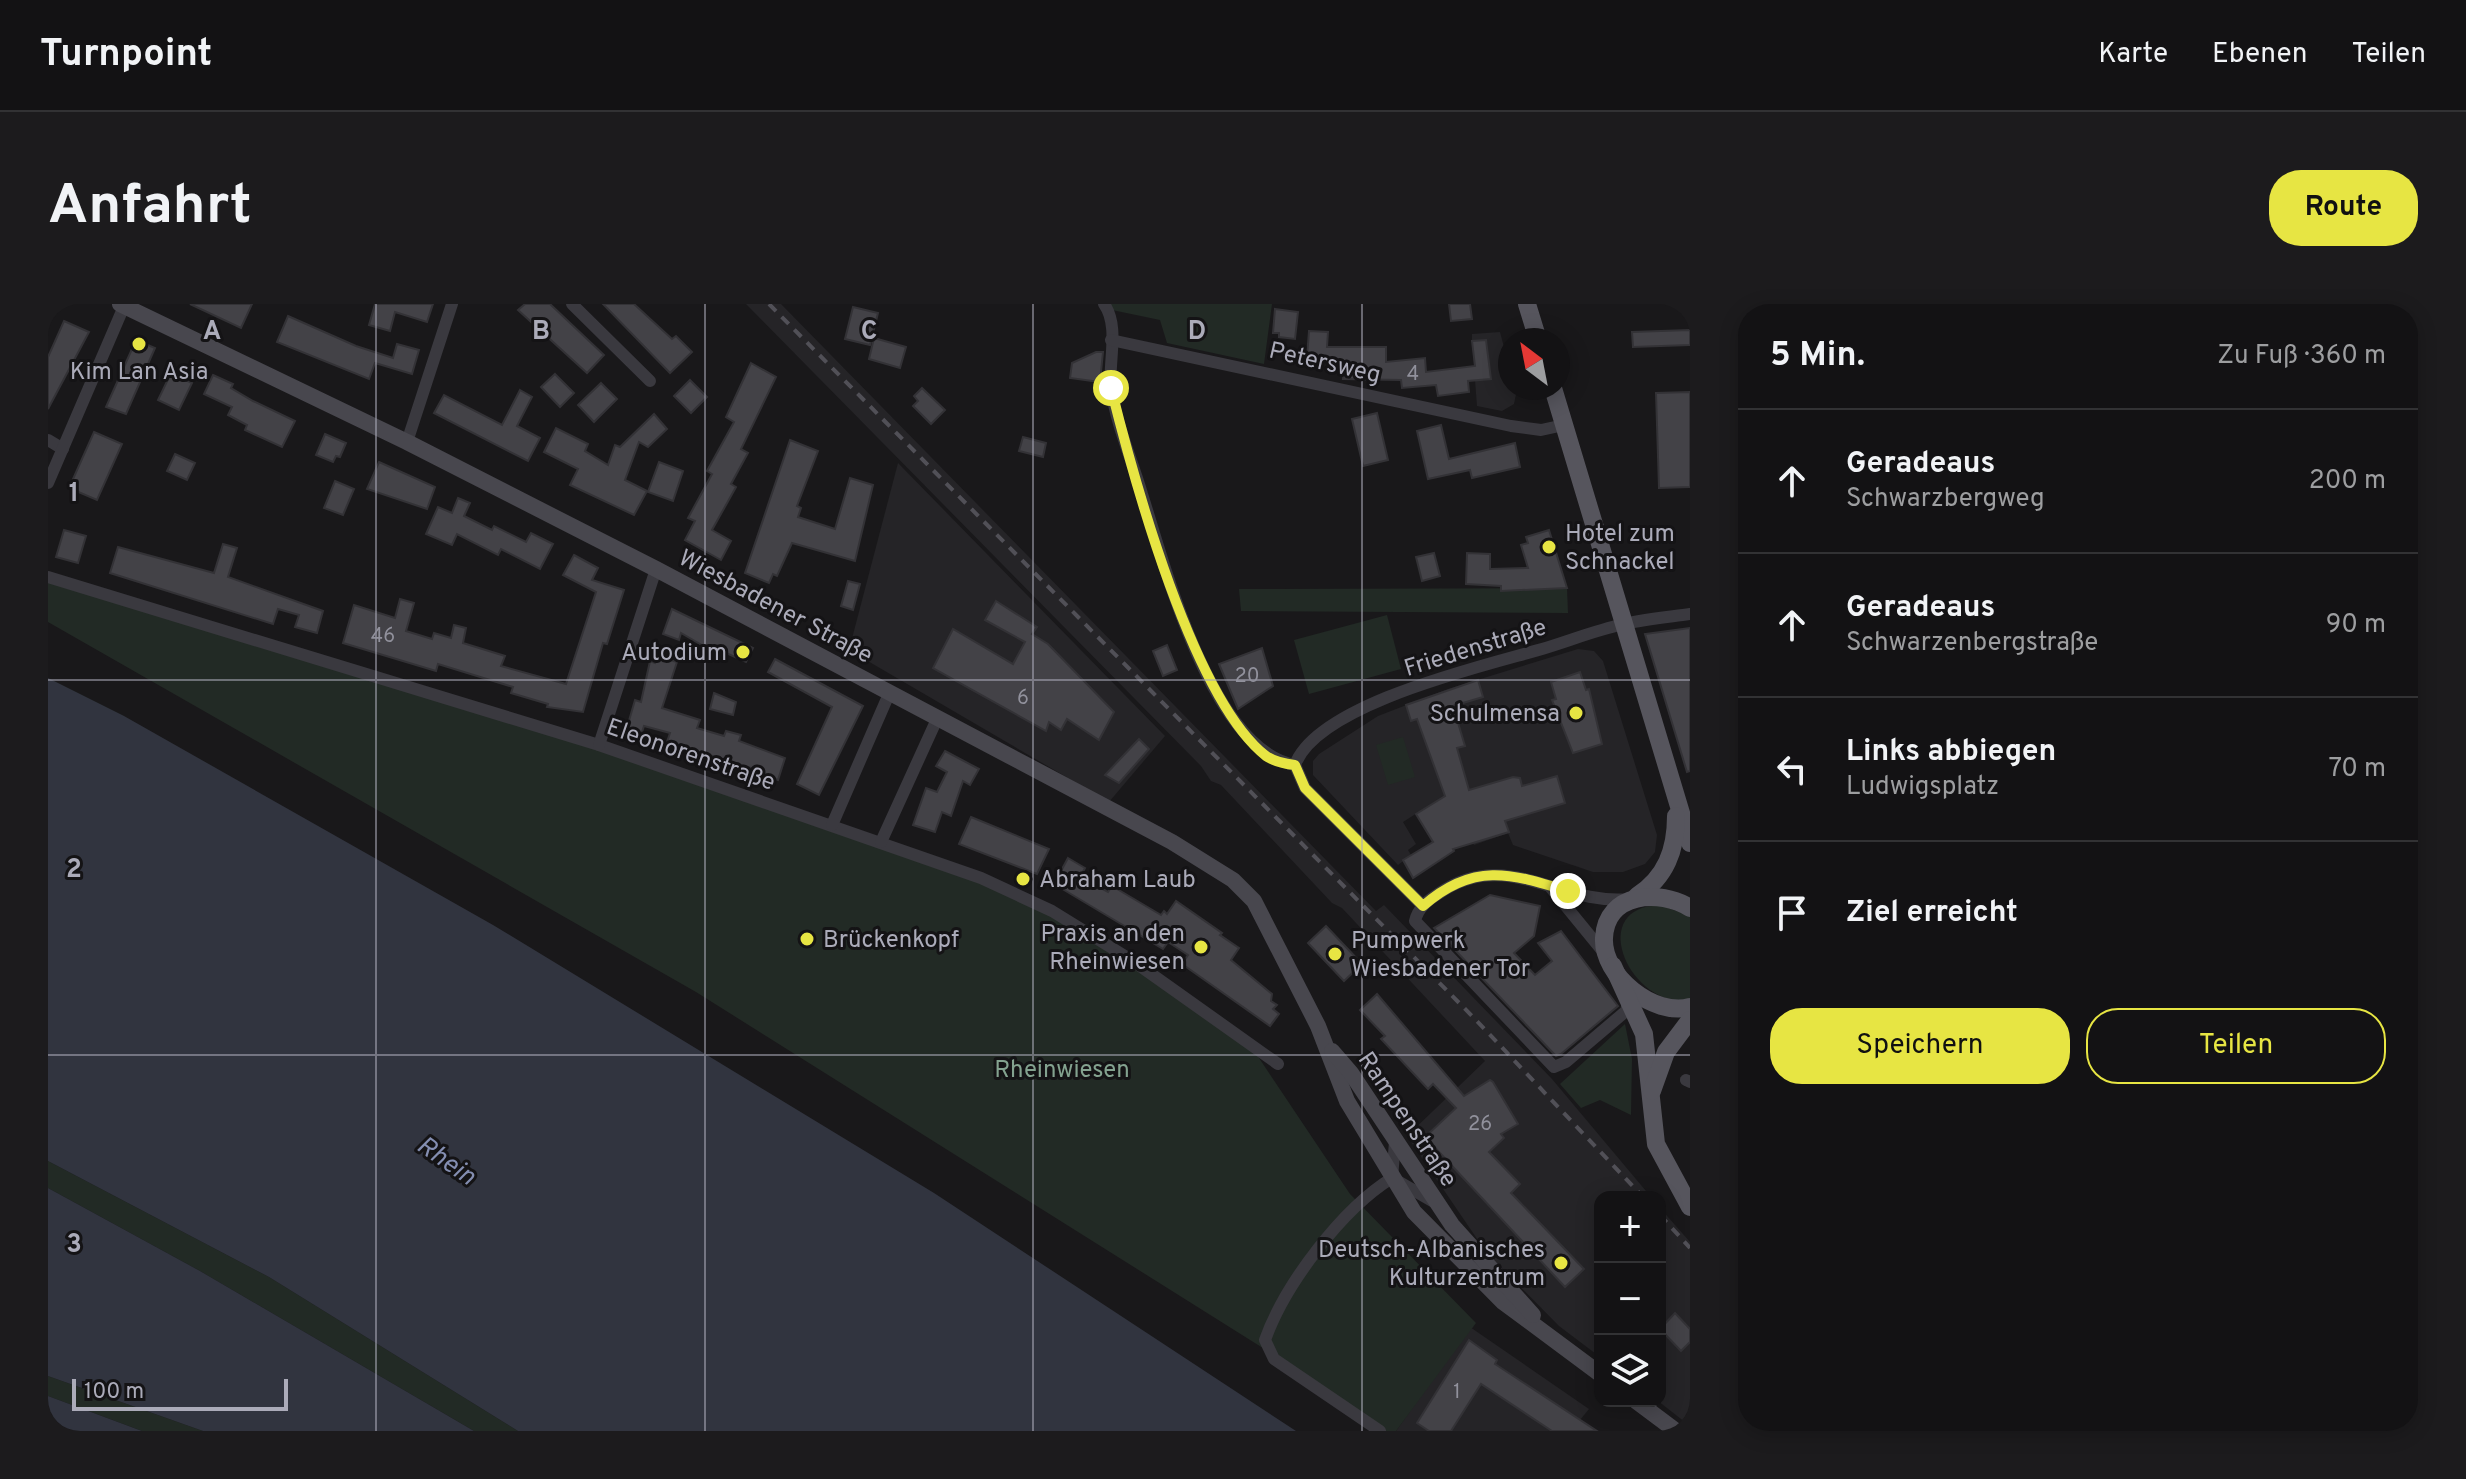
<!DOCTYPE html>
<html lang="de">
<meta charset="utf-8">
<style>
body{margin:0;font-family:Overpass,sans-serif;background:#1c1b1d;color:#f1f3f6}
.controls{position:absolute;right:24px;bottom:24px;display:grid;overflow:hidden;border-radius:16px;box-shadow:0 4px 20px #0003}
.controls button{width:72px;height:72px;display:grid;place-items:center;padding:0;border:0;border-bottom:2px solid #323234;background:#131214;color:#f1f3f6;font:40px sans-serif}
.compass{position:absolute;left:1450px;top:24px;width:72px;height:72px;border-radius:50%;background:#131214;box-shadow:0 4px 20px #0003;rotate:328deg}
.scale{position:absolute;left:24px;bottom:20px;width:216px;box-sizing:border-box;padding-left:8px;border:4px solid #ababb9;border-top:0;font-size:22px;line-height:28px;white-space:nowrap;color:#ababb9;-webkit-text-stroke:6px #141315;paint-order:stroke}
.stop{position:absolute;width:24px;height:24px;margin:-18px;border:6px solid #e7e543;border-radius:50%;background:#fff}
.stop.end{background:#e7e543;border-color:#fff;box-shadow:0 2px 8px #0008}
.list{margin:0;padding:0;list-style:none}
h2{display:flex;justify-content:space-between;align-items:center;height:104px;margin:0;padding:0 32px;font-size:34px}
h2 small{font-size:26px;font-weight:400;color:#9d9ea0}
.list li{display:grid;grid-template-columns:52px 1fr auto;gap:24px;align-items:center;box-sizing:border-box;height:144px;padding:0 32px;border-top:2px solid #323234}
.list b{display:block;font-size:30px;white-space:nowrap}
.list p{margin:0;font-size:26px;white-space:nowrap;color:#9d9ea0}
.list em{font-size:26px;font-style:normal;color:#9d9ea0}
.actions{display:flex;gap:16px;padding:24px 32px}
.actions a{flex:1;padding:18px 0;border:2px solid #e7e543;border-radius:32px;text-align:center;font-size:28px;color:#e7e543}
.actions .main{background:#e7e543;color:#111}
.icon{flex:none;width:44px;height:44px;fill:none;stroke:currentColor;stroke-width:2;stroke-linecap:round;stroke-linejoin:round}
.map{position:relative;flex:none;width:1642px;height:1127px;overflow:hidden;border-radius:32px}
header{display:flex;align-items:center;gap:48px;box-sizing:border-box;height:112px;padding:0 40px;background:#131214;border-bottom:2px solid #323234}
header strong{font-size:38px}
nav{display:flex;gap:44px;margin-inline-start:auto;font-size:28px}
.intro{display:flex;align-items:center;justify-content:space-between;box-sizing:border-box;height:192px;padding:0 48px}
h1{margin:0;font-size:56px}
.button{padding:20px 36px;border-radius:32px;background:#e7e543;color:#111;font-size:28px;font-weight:700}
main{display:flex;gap:48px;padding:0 48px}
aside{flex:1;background:#131214;border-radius:32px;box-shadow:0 4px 20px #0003}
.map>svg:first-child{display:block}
.built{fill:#252427}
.green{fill:#222a25}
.water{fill:#31343f}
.building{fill:#434247;stroke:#333236;stroke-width:2}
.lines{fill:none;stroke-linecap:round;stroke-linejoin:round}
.minor{stroke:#3a393f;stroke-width:12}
.secondary{stroke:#48474e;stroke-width:16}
.primary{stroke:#56555d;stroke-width:18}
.rail{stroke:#515057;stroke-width:4;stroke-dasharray:10 8;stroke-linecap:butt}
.route{stroke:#e7e543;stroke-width:10}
.grid{fill:none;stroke:#ababb9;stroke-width:2;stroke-opacity:0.55}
.poi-dot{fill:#e7e543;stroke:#141315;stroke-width:3}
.labels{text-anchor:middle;stroke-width:6;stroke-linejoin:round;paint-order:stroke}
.number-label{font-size:20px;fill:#91919c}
.street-label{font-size:24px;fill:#ababb9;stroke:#141315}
.poi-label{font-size:24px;fill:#ababb9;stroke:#141315;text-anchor:start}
.park-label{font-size:24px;fill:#83a28f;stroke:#141315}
.water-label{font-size:26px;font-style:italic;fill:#848eb1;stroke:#141315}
.grid-label{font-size:26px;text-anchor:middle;font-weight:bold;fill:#ababb9;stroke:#141315;stroke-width:6;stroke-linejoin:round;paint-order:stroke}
</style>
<header>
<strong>Turnpoint</strong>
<nav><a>Karte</a><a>Ebenen</a><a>Teilen</a></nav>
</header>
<div class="intro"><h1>Anfahrt</h1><a class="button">Route</a></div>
<main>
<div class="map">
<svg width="1642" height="1127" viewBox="0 0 1642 1127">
<rect width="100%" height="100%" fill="#19181a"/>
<g class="built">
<path d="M698 0H733L1328 607 1336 601 1504 775 1603 893H1552V1053L1511 1022 1438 948 1359 832 1437 757 1294 604 1284 599 1173 481 1163 477 1153 462Z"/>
<path d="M1452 28 1462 66V84H1467L1468 90 1466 100 1454 107 1429 102 1424 37V30Z"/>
<path d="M850 159 1117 432 1061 498 801 346Z"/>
<path d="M1530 345 1546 347 1555 357 1609 531 1607 548 1597 560 1575 568H1545L1465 541 1460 529 1426 541 1396 492 1355 518 1368 540 1360 546 1363 551 1350 561 1265 471V457L1271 450 1330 412 1400 385Z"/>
<path d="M1612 904 1642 938V1122L1610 1097Z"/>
<path d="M1422 1023 1541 1105 1523 1127H1348Z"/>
</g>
<g class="green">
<path d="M1060 0H1224L1216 60 1119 39 1112 16 1064 6Z"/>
<path d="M0 273 287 360 850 544 1004 607 1199 736 1302 890 1428 1019 1348 1127H1332L1226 1051 648 688 0 318Z"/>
<path d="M1519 284 1520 309 1193 307 1191 285Z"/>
<path d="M1339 311 1353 365 1261 390 1246 336Z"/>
<path d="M1355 433 1367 473 1340 481 1328 441Z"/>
<path d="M1612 601 1642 612V696C1583 706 1536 603 1612 601Z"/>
<path d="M1577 720 1584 755 1583 811 1552 796 1533 804 1512 780Z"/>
<path d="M0 857 221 973 470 1127H426L152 967 0 884Z"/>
<path d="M0 1072 155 1127H94L0 1092Z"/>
</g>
<g class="water">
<path d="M0 374 76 412 445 621 886 889 1248 1127H470L221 973 0 857Z"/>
<path d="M0 884 152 967 426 1127H155L0 1072Z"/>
<path d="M0 1092 94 1127H0Z"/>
</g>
<g class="building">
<path d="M142 0H204L193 24Z"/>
<path d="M327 0H385L379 18 347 8 342 27 321 21Z"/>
<path d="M477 0H502L556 51 539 69 470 6Z"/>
<path d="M555 0H586L624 35 628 32 644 48 622 69Z"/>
<path d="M1401 0H1422L1424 15 1403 17Z"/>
<path d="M805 3 830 9 822 41 797 35Z"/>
<path d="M1227 5 1250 8 1247 35 1231 33V29H1225Z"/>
<path d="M240 12 308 42 345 54 349 40 371 46 364 70 327 59 321 75 229 38Z"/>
<path d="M16 17 41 28 0 105V53Z"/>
<path d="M1642 26V41L1585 43 1584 28Z"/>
<path d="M1261 27 1280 28 1279 43H1338V58L1377 54 1378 68 1427 62 1424 37 1438 36 1443 75 1420 77 1421 88 1390 92 1388 81 1354 84 1353 76 1295 75 1296 68 1287 67V55L1259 53Z"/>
<path d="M826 34 858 43 852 64 821 55Z"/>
<path d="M88 36 107 44 78 110 58 103Z"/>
<path d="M1048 48H1055L1052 78 1022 74 1024 59Z"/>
<path d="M703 59 728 73 693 145 700 149 683 180 688 183 664 226 683 237 673 256 637 236 647 217 640 214 664 170 659 167 686 118 678 113Z"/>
<path d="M123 69 144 79 131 106 110 96Z"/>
<path d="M507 70 526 89 512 103 493 83Z"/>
<path d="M165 71 185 80 183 84 205 97 247 117 234 143 197 126 199 121 180 111 184 103 156 90Z"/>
<path d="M642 76 659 93 643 109 626 92Z"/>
<path d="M553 79 569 95 546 118 530 101Z"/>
<path d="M874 84 897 106 883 120 865 102 870 97 866 92Z"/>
<path d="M472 86 484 93 469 122 492 134 480 157 386 109 396 91 454 121Z"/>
<path d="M1642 88V183L1611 184 1608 89Z"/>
<path d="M1329 109 1340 156 1315 162 1304 115Z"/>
<path d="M606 110 619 125 600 143 591 138 577 176 599 187 586 211 522 181 530 165 496 148 508 124 540 140 537 147 560 161 567 141 572 143Z"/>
<path d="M1393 121 1401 155 1467 139 1472 163 1424 174 1422 166 1380 175 1369 127Z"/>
<path d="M46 128 74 140 49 196 21 184Z"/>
<path d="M277 130 298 139 292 153 288 152 285 158 268 151Z"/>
<path d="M975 133 998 139 995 153 971 147Z"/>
<path d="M742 136 770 147 749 202 753 204 750 213 787 225 802 174 825 181 807 257 744 239 729 272 725 270 721 279 697 269Z"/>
<path d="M127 150 147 159 139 176 119 167Z"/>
<path d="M331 158 387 183 379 205 319 185Z"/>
<path d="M611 158 635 167 625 197 600 188Z"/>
<path d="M287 177 306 185 295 211 276 204Z"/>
<path d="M410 194 422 199 416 212 444 226 446 222 478 238 483 229 505 240 492 265 453 245 450 251 409 230 404 241 378 230 390 203 404 209Z"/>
<path d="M16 226 38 232 30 259 8 253Z"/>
<path d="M1501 226 1519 284 1453 287V282L1418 280 1419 249 1442 250V265L1480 264 1473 241 1480 239 1478 233Z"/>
<path d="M175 240 189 244 180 273 275 307 269 329 247 323 251 311 230 305 225 320 62 269 70 243 166 269Z"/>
<path d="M1386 249 1392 272 1374 277 1368 253Z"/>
<path d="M526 251 550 264 544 276 576 286 559 340 555 339 535 408 499 403 500 400 463 389 465 383 390 360 388 367 295 339 306 301 347 314 352 295 366 299 358 327 384 335 386 329 403 334 406 321 418 324 415 339 457 352 453 362 518 380 548 288 515 271Z"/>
<path d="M800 277 812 280 805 306 793 302Z"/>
<path d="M948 297 989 323 984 330 1000 340 1066 408 1051 436 1019 415 1013 426 1001 418 998 427 885 364 905 325 965 360 977 338 937 316Z"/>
<path d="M624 305 705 344 698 358 667 344 664 347 633 329 631 336 615 330Z"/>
<path d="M1642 324V467L1639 468 1597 330Z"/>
<path d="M1119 341 1129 366 1115 372 1105 347Z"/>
<path d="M1214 344 1225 382 1190 405 1171 360Z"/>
<path d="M610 352 629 358 614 404 652 416 649 424 676 432 678 427 693 431 691 437 737 454 730 476 708 469 709 466 619 438 622 429 596 422 593 431 578 427 587 396 593 398 602 357 607 359Z"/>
<path d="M727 355 815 402 771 491 749 480 784 403 720 368Z"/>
<path d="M1532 368 1538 386 1541 385 1554 440 1525 449 1504 396 1508 395 1503 378Z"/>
<path d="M1430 376 1435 393 1405 402 1417 442 1409 444 1421 486 1465 473 1472 474 1474 482 1509 472 1517 499 1457 517 1461 528 1405 545 1406 547 1365 574 1355 556 1385 538 1368 510 1397 492 1369 415 1363 417 1358 401Z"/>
<path d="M666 389 688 398 685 411 662 405Z"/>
<path d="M1091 435 1101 445 1071 479 1057 471Z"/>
<path d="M897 447 931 465 922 481 915 477 903 512 894 508 887 528 865 521 878 484 889 488 899 468 888 462Z"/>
<path d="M923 513 1001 545 989 570 911 540Z"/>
<path d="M1020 554 1037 564 1032 573 1060 588 1064 582 1113 611 1116 607 1119 610 1128 597 1174 629 1172 631 1191 644 1183 656 1224 690 1223 697 1229 701 1225 705 1231 710 1222 722 1134 660 1140 651 1120 638 1115 645 1006 580Z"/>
<path d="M1442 591 1492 602 1486 632 1466 649 1487 671 1504 657 1490 639 1513 627 1570 702 1513 750 1508 752 1386 624Z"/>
<path d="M1278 622 1314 660 1296 677 1260 639Z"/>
<path d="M1329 690 1416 792 1442 776 1445 778 1470 820 1453 830 1456 834 1441 848 1472 880 1463 889 1536 965 1517 983 1377 833 1408 804 1385 780 1380 785 1333 735 1337 732 1312 706Z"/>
<path d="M1627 1009 1642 1025V1038L1633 1047 1612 1025Z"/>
<path d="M1421 1036 1449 1056 1447 1060 1549 1127H1504L1433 1080 1403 1127H1381L1369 1119Z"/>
</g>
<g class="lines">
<g class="minor">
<path d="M524 0 602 77"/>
<path d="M1056 0C1072 22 1060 59 1063 84 1068 120 1084 156 1094 190 1117 262 1163 446 1247 461"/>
<path d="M1063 36 1463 122 1493 126 1516 121"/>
<path d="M0 136 15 145"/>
<path d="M359 138 404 0"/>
<path d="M0 179 77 0"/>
<path d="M0 273 551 441 933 574 1004 607 1085 657 1230 760"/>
<path d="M551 441 608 265"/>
<path d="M1247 461C1269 400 1435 362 1494 345 1521 337 1548 326 1576 320 1597 315 1620 313 1642 310"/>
<path d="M1247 461 1257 484 1375 602"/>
<path d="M784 521 841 390"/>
<path d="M833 538 889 415"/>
<path d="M1503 584 1557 650"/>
<path d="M1581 695 1578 707 1518 758 1506 763 1367 617C1370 604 1379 597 1390 590 1458 542 1511 602 1581 595"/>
<path d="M1638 776 1642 778"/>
<path d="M1344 874 1347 838"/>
<path d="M1346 875 1386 898"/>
<path d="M1332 1127 1226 1055 1217 1036C1237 980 1294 905 1344 874"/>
</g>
<g class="secondary">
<path d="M72 0 359 138 608 265 1124 538 1185 576 1206 597 1270 722 1299 797 1366 908 1455 998 1552 1070"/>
<path d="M1284 747 1303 769 1404 921 1485 1011"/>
<path d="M1588 1097 1628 1127"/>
</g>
<g class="primary">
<path d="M1479 0 1490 36"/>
<path d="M1505 84 1642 539"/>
<path d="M1589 592C1618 573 1628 546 1628 512"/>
<path d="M1642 604C1612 585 1558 588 1556 634 1554 672 1606 713 1642 703"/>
<path d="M1565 662 1596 730 1608 840 1642 903"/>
<path d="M1604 787 1618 748 1642 716"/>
</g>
<g class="rail">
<path d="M721 0 1428 716 1595 893"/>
<path d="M1612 911 1642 944"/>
</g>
</g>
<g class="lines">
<path class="route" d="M1063 84C1086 176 1145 395 1218 452 1227 458 1237 460 1247 461L1257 484 1375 602C1425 558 1462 569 1520 587"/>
</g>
<path class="grid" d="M328 0V1127M657 0V1127M985 0V1127M1314 0V1127M0 376H1642M0 751H1642"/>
<g class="poi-dot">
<circle cx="91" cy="40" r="8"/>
<circle cx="1501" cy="243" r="8"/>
<circle cx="695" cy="348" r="8"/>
<circle cx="1528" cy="409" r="8"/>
<circle cx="975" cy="575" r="8"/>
<circle cx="759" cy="635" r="8"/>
<circle cx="1153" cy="643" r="8"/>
<circle cx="1287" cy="650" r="8"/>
<circle cx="1513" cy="959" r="8"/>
</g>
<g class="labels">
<g class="number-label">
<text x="1365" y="76">4</text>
<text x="335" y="338">46</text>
<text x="1199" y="378">20</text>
<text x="975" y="400">6</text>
<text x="1432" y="826">26</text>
<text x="1409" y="1094">1</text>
</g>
<g class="street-label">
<text transform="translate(1277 58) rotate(13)" y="8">Petersweg</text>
<text transform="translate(728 302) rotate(28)" y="8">Wiesbadener Straße</text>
<text transform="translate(1427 343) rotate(-17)" y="8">Friedenstraße</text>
<text transform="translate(643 450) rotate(19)" y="8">Eleonorenstraße</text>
<text transform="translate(1360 815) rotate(56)" y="8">Rampenstraße</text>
</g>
<g class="poi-label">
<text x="91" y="75" text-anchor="middle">Kim Lan Asia</text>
<text x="1517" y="237">Hotel zum<tspan x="1517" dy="28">Schnackel</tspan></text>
<text x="679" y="356" text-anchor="end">Autodium</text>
<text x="1512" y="417" text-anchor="end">Schulmensa</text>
<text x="991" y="583">Abraham Laub</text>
<text x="1137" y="637" text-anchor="end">Praxis an den<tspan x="1137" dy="28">Rheinwiesen</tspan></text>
<text x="775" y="643">Brückenkopf</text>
<text x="1303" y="644">Pumpwerk<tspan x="1303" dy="28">Wiesbadener Tor</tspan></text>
<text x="1497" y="953" text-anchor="end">Deutsch-Albanisches<tspan x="1497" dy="28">Kulturzentrum</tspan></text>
</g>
<g class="park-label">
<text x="1014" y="773">Rheinwiesen</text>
</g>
<g class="water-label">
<text transform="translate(399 856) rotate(35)" y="9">Rhein</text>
</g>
</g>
<g class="grid-label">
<text x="164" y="35">A</text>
<text x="493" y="35">B</text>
<text x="821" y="35">C</text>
<text x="1149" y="35">D</text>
<text x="26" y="197">1</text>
<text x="26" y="573">2</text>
<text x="26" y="948">3</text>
</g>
</svg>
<div class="controls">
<button>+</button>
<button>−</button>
<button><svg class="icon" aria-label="layers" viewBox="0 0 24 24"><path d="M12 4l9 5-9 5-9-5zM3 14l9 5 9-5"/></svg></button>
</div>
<svg class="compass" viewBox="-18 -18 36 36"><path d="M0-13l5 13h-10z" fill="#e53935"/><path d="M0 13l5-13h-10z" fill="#9d9ea0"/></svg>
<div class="scale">100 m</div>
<div class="stop" style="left:1063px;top:84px"></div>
<div class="stop end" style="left:1520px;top:587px"></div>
</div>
<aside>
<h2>5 Min.<small>Zu Fuß · 360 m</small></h2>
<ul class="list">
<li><svg class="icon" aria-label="ahead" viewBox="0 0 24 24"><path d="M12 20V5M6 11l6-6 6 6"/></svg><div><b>Geradeaus</b><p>Schwarzbergweg</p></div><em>200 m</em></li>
<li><svg class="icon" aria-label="ahead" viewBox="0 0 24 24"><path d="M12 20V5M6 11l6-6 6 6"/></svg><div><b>Geradeaus</b><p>Schwarzenbergstraße</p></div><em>90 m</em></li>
<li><svg class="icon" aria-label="left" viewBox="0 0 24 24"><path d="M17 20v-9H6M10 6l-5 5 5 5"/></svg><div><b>Links abbiegen</b><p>Ludwigsplatz</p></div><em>70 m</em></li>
<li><svg class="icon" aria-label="arrive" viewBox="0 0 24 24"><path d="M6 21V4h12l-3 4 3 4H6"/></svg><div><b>Ziel erreicht</b></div></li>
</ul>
<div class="actions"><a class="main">Speichern</a><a>Teilen</a></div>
</aside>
</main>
